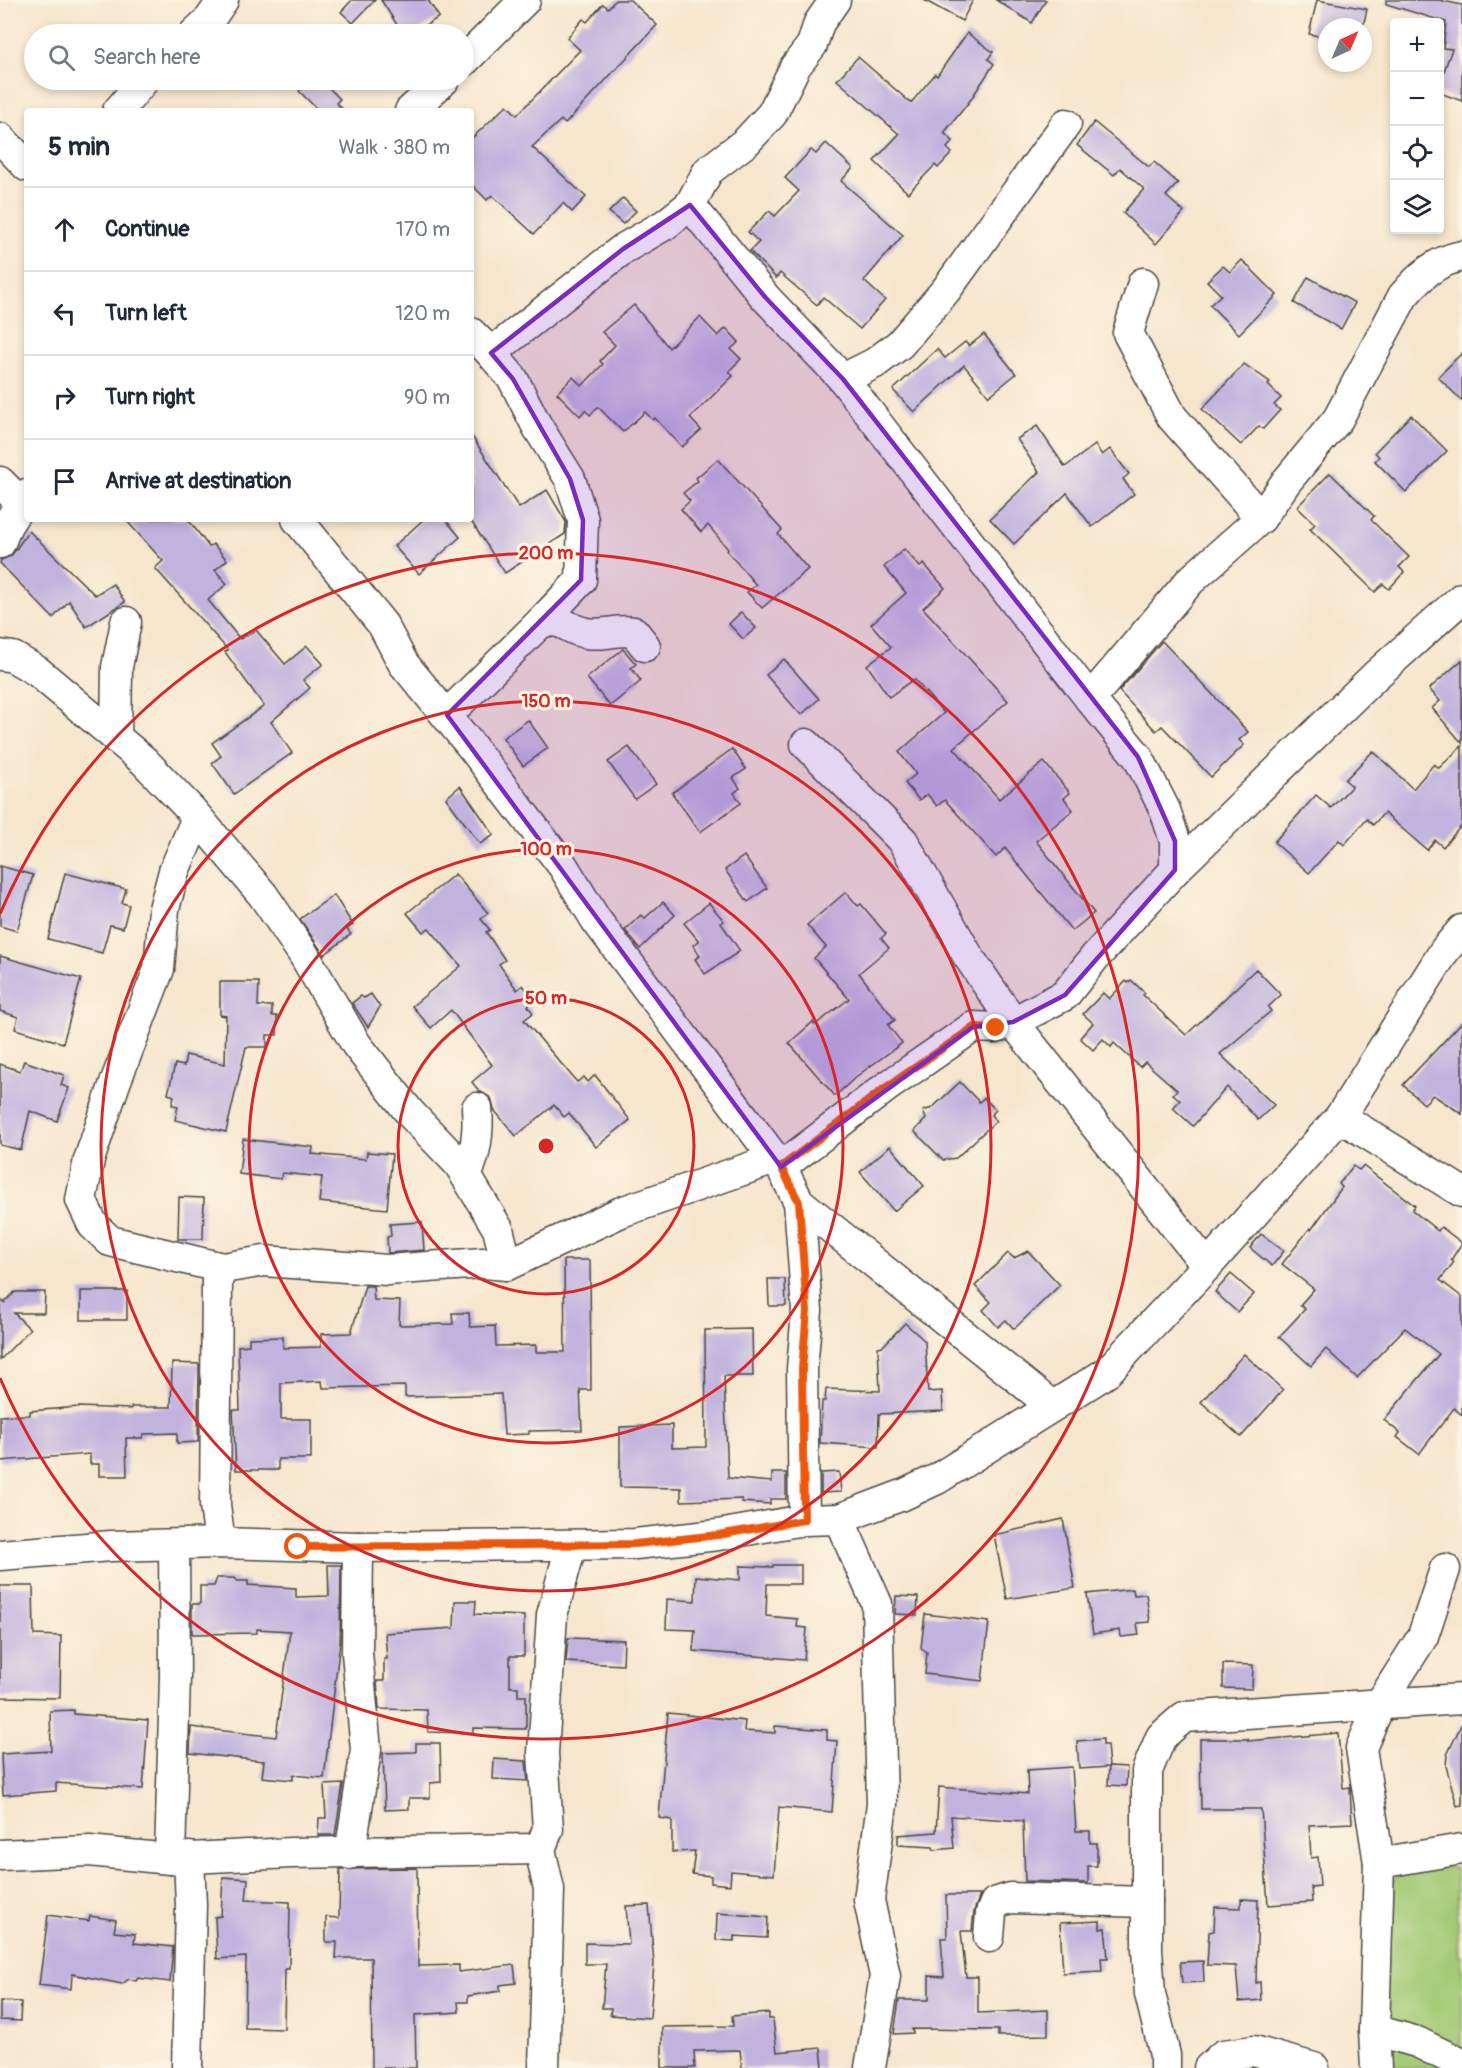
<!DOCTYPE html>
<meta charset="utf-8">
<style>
body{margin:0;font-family:Pangolin,sans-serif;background:#f6f6f7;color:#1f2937}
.controls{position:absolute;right:18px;top:18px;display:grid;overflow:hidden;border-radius:6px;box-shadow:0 3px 9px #0003}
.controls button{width:54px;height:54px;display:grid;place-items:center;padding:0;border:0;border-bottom:2px solid #e0e1e3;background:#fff;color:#1f2937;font:30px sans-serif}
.compass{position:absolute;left:1318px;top:18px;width:54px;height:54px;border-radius:50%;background:#fff;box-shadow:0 3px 9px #0003;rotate:44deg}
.stop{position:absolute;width:18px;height:18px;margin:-14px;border:4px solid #ea580c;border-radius:50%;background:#fff}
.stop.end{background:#ea580c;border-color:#fff;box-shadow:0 2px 6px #0008}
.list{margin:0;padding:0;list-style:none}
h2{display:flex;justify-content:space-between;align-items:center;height:78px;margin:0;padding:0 24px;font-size:26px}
h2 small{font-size:20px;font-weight:400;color:#747a83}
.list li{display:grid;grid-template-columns:39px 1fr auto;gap:18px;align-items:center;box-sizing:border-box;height:84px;padding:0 24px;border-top:2px solid #e0e1e3}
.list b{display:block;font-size:22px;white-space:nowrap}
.list em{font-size:20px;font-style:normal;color:#747a83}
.icon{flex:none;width:33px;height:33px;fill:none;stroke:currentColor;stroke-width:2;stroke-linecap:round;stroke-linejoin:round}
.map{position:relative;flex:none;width:1462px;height:2068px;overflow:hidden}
.search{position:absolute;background:#fff;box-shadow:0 3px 9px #0003;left:24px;top:24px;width:450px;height:66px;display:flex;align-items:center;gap:15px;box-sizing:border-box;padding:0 21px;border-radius:33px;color:#747a83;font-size:22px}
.panel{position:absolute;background:#fff;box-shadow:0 3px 9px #0003;left:24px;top:108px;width:450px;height:414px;border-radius:6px}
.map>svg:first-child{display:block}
.green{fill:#a3ca75;stroke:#677a50;stroke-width:1.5}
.building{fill:#c1b3de}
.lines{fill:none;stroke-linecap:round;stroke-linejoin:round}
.minor-casing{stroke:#4a4743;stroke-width:33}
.minor{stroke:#fff;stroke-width:30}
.route{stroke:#ea580c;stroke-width:8}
.marked{fill:#7b2cbf;fill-opacity:0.2;stroke:#7b2cbf;stroke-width:4.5;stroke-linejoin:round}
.ring{fill:none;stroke:#d62828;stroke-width:3}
.centre{fill:#d62828;stroke:#fcf5e5;stroke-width:3}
.ring-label{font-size:18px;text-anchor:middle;font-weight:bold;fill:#d62828;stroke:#fcf5e5;stroke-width:6;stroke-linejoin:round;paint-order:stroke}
</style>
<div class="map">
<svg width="1462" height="2068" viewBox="0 0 1462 2068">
<rect width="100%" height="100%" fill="#fcf5e5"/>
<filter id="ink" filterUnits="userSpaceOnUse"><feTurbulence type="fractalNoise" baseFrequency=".0167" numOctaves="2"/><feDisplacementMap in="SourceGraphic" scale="12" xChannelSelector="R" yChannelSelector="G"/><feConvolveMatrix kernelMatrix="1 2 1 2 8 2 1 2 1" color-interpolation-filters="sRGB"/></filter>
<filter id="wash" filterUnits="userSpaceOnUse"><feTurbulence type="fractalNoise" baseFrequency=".008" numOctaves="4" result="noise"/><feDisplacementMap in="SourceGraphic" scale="24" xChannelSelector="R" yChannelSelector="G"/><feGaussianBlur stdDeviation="1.35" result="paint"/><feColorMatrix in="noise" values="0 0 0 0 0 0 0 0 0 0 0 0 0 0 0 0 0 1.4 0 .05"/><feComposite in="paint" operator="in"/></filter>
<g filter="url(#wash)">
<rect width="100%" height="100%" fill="#f7e6ce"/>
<path class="green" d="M1456 1867 1459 1956 1462 1957V2068H1383L1386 1888 1405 1868Z"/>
<g id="blocks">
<g class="building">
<path d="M352 0H375L353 23 341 12Z"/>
<path d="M381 0H428L439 17 412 34H403Z"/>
<path d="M616 0H630L657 25 565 124 561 120 532 147 586 197 572 212 563 203 534 234 492 195 487 200 471 184V139L507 105 517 115 580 50 567 38 583 19 587 22 603 4 608 8Z"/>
<path d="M924 0H973L962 21Z"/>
<path d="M996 0H1046L1032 23Z"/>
<path d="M1317 0 1367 9 1363 27H1327V38L1309 34Z"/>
<path d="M1386 0H1439L1462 5V101L1440 93V82L1452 49 1443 48 1446 22 1386 4Z"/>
<path d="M967 33 993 52 988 59 994 64 969 102 944 133 953 141 947 148 952 153 938 168 935 165 908 193 874 161 899 134 837 80 858 57 911 103 935 74 937 76Z"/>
<path d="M311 80H315L322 87 325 84 340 99 336 103 345 111H319L299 91Z"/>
<path d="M1094 122 1149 167 1154 162 1178 183 1166 196 1184 212 1156 244 1123 213 1144 189 1120 168 1114 175 1077 145Z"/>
<path d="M826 143 853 168 841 181 903 235 864 281 885 300 860 329 823 297 817 305 780 273 776 278 750 251 759 242 748 232 769 211 775 216 799 191 785 178 811 150 816 154Z"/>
<path d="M623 198 636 211 623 224 609 212Z"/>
<path d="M1242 260 1277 295 1239 334 1210 305 1221 295 1207 281 1223 266 1230 272Z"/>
<path d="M1308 277 1355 303 1341 329 1294 303Z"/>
<path d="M634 305 669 348 700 317 718 336 726 328 739 342 731 349 741 359 729 371 733 376 690 418 701 430 682 447 655 418 653 420 645 412 623 432 598 407 590 415 585 410 580 416 557 393 573 377 582 386 603 364 600 361 615 345 602 332Z"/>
<path d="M984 334 1016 374 989 396 964 365 914 412 893 390 937 349 945 358 965 342 969 346Z"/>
<path d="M1462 353V401L1438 377Z"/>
<path d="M1244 364 1270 382 1268 385 1281 398 1274 405 1280 410 1263 429 1259 426 1241 445 1202 409Z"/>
<path d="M1411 415 1447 451 1406 492 1375 461 1379 457 1375 452Z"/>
<path d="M1037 426 1065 467 1095 445 1102 455 1110 449 1129 474 1123 479 1134 494 1092 527 1067 493 1014 544 990 519 1039 472 1017 439Z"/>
<path d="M471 435 519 508 547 490 566 522 565 534 505 573 471 521Z"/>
<path d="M718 459 782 530 778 534 808 569 762 608 747 592 756 585 727 551 728 549 708 525 701 532 681 509 690 501 683 493 698 481 696 478Z"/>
<path d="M1330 473 1374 516 1371 520 1409 557 1399 567 1404 572 1389 589 1383 584 1375 592 1310 529 1315 524 1297 507Z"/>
<path d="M125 519H188L209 547 213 544 227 560 215 570 227 584 208 600 240 639 256 630 285 664 307 646 323 664 303 680 310 688 271 722 292 753 234 794 212 763 221 756 212 743 264 706 225 652 228 650 155 568 163 561Z"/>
<path d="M424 519H445L460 537 419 574 394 546Z"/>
<path d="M29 531 95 595 113 584 125 602 86 627 69 601 53 618 0 563 1 560 11 556Z"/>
<path d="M904 549 920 567 924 564 945 588 923 608 1008 701 954 748 999 799 1044 762 1070 793 1064 798 1073 810 1036 841 1094 913 1072 931 1005 848 996 857 945 800 937 806 927 794 919 800 905 783 916 774 899 752 944 713 914 679 889 697 867 665 891 647 871 624 906 593 884 567Z"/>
<path d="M741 612 756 628 743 639 729 624Z"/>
<path d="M1162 641 1248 732 1239 740 1244 745 1211 777 1162 726 1156 731 1119 691Z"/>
<path d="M623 649 636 664 631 668 641 681 610 706 587 678Z"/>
<path d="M784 659 819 699 801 715 766 675Z"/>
<path d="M1462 660V743L1432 708 1440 701 1429 689Z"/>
<path d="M528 720 548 748 523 766 503 738Z"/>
<path d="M1462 746V825L1443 847 1435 840 1427 850 1384 813 1373 825 1367 819 1344 845 1339 840 1309 873 1274 842 1316 795 1331 808 1352 786 1345 780 1373 751 1413 789 1434 764 1439 768Z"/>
<path d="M629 747 656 784 635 799 608 762Z"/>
<path d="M732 749 746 769 733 778 740 788 734 793 741 803 700 832 672 793Z"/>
<path d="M460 786 494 835 480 844 446 798Z"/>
<path d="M744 856 767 888 748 902 725 870Z"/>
<path d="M0 866 33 875 17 931 0 926Z"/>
<path d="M65 873 126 889 122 903 129 905 123 928 110 925 102 953 48 939Z"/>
<path d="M455 874 488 913 481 919 490 930 486 932 505 960 499 964 517 990 523 985 534 1001 528 1006 533 1013 524 1020 577 1082 584 1077 588 1082 595 1075 630 1120 596 1147 569 1113 564 1117 554 1105 516 1136 494 1110 491 1098 479 1091 472 1082 492 1065 451 1010 431 1028 412 1006 461 966 429 928 423 932 407 913Z"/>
<path d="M846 892 858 906 861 904 886 934 881 938 889 948 859 973 895 1020 888 1025 902 1043 857 1076 835 1096 789 1043 813 1022 815 1025 849 999 814 958 826 947 807 925Z"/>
<path d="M334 895 353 925 347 929 351 934 324 955 300 919Z"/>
<path d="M663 902 675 915 640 949 625 930 641 915 645 918Z"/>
<path d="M709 903 724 921 721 923 740 951 705 974 695 959 700 956 693 945 699 941 684 923Z"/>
<path d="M0 956 81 979 63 1043 15 1029 18 1017 0 1011Z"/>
<path d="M1256 969 1281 995 1268 1007 1271 1011 1220 1054 1274 1105 1258 1120 1227 1087 1193 1126 1173 1108 1180 1100 1173 1094 1177 1090 1145 1062 1140 1067 1114 1043 1111 1047 1103 1039 1093 1050 1080 1038 1093 1023 1083 1014 1103 993 1109 999 1126 981 1128 983 1131 980 1145 993 1143 995 1186 1035Z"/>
<path d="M220 982H259L258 1006H272V1016H277V1035H267V1047H246L226 1132 175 1120 178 1106 172 1105 174 1096 168 1094 175 1064 184 1066 186 1055 225 1064 226 1016 220 1015Z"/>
<path d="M371 994 380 1007 368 1027 352 1003 361 996 364 998Z"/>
<path d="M1462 1022V1114L1433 1095 1424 1104 1403 1085Z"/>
<path d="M24 1061 64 1075 61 1085 69 1088 57 1121 30 1111 21 1150 0 1145V1064L20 1071Z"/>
<path d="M960 1082 979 1102 984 1098 996 1110 991 1115 996 1121 956 1158 943 1160 914 1131 926 1119 923 1111 932 1108Z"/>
<path d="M243 1139 313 1147 312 1154 366 1159 367 1152 392 1154 387 1209 319 1202 322 1177 282 1173 281 1179 239 1174Z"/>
<path d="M890 1146 924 1186 894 1211 860 1172Z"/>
<path d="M1353 1166 1359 1170 1363 1166 1415 1206 1412 1210 1438 1231 1441 1227 1462 1243 1451 1260 1454 1262 1440 1280 1462 1297V1415L1454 1408 1419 1454 1397 1437 1400 1433 1384 1420 1439 1354 1405 1328 1357 1378 1326 1349 1311 1366 1279 1337 1305 1309 1300 1305 1314 1289 1282 1264 1310 1228 1311 1230 1342 1187 1339 1184Z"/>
<path d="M179 1197 204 1198 203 1239H178Z"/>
<path d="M422 1222 424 1250 388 1253 387 1237 391 1236 390 1224Z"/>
<path d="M1261 1234 1284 1251 1272 1266 1250 1248Z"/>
<path d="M1028 1251 1060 1285 1014 1329 1006 1320 998 1327 983 1310 991 1302 975 1286 1008 1253 1014 1258Z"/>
<path d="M564 1260H590L591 1390H580L582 1430 529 1431V1434L504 1435 501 1394 405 1397V1386L323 1388 322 1381 281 1383V1419H311V1459H278V1470H236L233 1410H240L238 1346 249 1345V1338L283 1337V1348L321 1347V1334L351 1333 365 1286H373L374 1300 400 1301 399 1325 453 1324 452 1313H469L470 1327 495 1326 496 1346 536 1345V1352H565Z"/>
<path d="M1231 1274 1254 1294 1237 1312 1215 1292Z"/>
<path d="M768 1279H785L786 1306H769Z"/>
<rect x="81" y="1291" width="46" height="29"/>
<path d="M15 1292H45L44 1313H14L30 1329 0 1360V1299L4 1303Z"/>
<path d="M905 1323 925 1341 928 1392 942 1391 943 1411 879 1414 878 1447 820 1443 822 1401H825L826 1389 880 1391 878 1347 883 1346Z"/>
<path d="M752 1329 753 1376H724L728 1478 772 1482V1473H786V1499H770V1504L742 1502V1499L681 1501V1488L620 1487V1427L672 1425V1448L706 1447 705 1330Z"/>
<path d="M1244 1354 1283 1390 1241 1437 1201 1402Z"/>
<path d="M172 1363 199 1364 198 1442 177 1443V1433L144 1434 142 1438H126L127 1476H99V1464H90V1454L0 1461V1416L30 1415V1411L79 1407 131 1409V1407H171Z"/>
<path d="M839 1472 841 1492 821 1493V1473Z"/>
<path d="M1063 1519 1075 1588 1007 1599 994 1535Z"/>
<path d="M328 1565H341L340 1641 324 1778 293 1775V1780L262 1777 264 1761 190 1753 191 1727 276 1737 290 1631 257 1629V1633L192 1634V1604H200V1586H214L217 1578H235L237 1581H248V1585L296 1588V1597L329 1596Z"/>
<path d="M773 1565H801V1584H767L766 1616 798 1619 797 1627 807 1628 804 1660 693 1651 695 1630 666 1629 667 1599 695 1601 696 1576 740 1580V1566L773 1567Z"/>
<path d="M0 1586H33L34 1635 61 1636 60 1698 0 1697Z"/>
<path d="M1133 1589 1134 1595 1146 1594 1150 1622 1137 1623 1139 1635 1121 1637 1120 1630 1093 1634 1087 1594Z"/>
<path d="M896 1596 918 1597 917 1615 895 1614Z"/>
<path d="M455 1601H476L475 1614 524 1616V1656H510V1687H518V1696H526V1729L473 1728V1733L428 1732 427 1710 379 1709 377 1681H384V1659H387L385 1633 454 1628Z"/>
<path d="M925 1614 989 1622 982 1681 925 1674 927 1652 921 1648Z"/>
<path d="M568 1638 624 1640 623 1665 566 1662Z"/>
<path d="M1223 1664 1253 1665 1252 1689 1223 1688Z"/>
<path d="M74 1710V1714L148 1720 143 1789 56 1783V1791L3 1795 1 1754 51 1751 50 1711Z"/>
<path d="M668 1713 745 1721 744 1731 775 1733V1726L827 1730V1740L837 1741 832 1812 779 1807 774 1875 731 1871 730 1885 711 1883V1876L692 1874 695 1851 672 1852V1820L659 1818Z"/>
<path d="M1462 1723V1805L1457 1806 1446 1766 1447 1755Z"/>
<path d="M1338 1733 1343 1788 1350 1787V1791L1352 1823 1309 1825 1311 1858 1318 1857 1320 1886 1311 1887 1312 1902 1268 1905 1261 1809H1201L1200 1739H1248V1741Z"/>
<path d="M1103 1739V1745H1107L1109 1767 1079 1769 1077 1741Z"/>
<path d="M416 1743H440L441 1782 430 1783V1798H409V1809L385 1810 383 1753 416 1752Z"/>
<path d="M494 1759 526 1761 528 1781 493 1779Z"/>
<path d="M1109 1766 1127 1767 1126 1786 1108 1785Z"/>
<path d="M1072 1767 1076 1831H1090V1843H1097V1866H1088V1883L1025 1881 1023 1821 951 1816 954 1848 934 1850 933 1847 898 1845V1835L936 1832 939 1787 1028 1794 1027 1770Z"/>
<path d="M343 1784 335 1835H318L319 1818H326L324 1785Z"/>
<path d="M417 1868 418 1966 459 1965V1972L514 1965 516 1983 500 1985V1991L468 1996V2002H458L459 2012 415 2015 416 2068H372L371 1958H336L337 1942H326V1917L339 1918 340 1869Z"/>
<path d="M223 1877 248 1879 246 1900 290 1902 289 1969H285L284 2029 245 2028 246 1957 217 1959 215 1917 221 1916Z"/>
<path d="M946 1895H980L974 1911 972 1931H961L966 1977H978V2013L1048 2010V2035L998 2036V2030L912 2029 913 2033 894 2034 899 2000H929V1976L944 1977 941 1938H947Z"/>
<path d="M1241 1899 1258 1900 1256 1983 1260 1982 1261 2000 1239 2002 1236 1966 1207 1965 1209 1932 1214 1931 1215 1907 1241 1908Z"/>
<path d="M649 1905 654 1963 650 2018 610 2015 611 2008H602L606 1964H585V1943L629 1944 626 1906Z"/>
<path d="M717 1913 768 1917 767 1938 734 1936V1941L716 1940Z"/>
<path d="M48 1915 89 1921 90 1916 116 1920 114 1932 135 1934 134 1943 173 1947 170 1982 138 1978 136 1981 129 1979 122 1984 72 1974 71 1989 39 1985Z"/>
<path d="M1100 1921V1929L1105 1928 1108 1958H1101L1102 1971 1063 1973 1060 1923Z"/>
<path d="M1203 1961 1204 1982 1182 1983 1180 1962Z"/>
<path d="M0 2001 21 2002 20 2021 0 2020Z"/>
<path d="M769 2013V2019H773L777 2052 821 2048 823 2068H742L740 2050 694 2051 695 2068H662V2027L733 2026 732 2016Z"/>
</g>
</g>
</g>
<g filter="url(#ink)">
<use href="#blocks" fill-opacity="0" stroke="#4a4743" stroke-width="1.5"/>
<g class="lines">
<g class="minor-casing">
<g id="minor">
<path d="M835 0 819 23 812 45 795 67 772 114 746 142 708 171 690 205 765 297 843 379 1090 699 1138 757 1165 810 1175 841V870"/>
<path d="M194 34 210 19 223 0"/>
<path d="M464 61 525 0"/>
<path d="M118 111 144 80"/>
<path d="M410 111 444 80"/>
<path d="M0 138 27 166"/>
<path d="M1143 283 1128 333 1172 417 1261 518"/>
<path d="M471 333 491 353 623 249 666 224 690 205"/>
<path d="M491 353 513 379 537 426 570 479 583 520 581 580 541 622"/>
<path d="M843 379 875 363 900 344 946 290 1066 124"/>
<path d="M0 482 20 502"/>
<path d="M297 519 383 625 403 663 472 747 563 866 596 920 781 1167 799 1202 1052 1406"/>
<path d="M0 543 7 525 27 494"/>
<path d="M0 655 13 657 37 671 144 761 192 811 263 895 304 955 356 1044 410 1113 459 1164 498 1229 507 1265"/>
<path d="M1090 699 1190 581 1261 518 1286 482 1338 419 1403 296C1420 276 1436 261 1462 256"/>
<path d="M447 715 541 622C566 618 565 629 586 633 602 636 617 629 634 632L645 646"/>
<path d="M116 738 117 667 126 622"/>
<path d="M806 744 903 841 968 956 1013 1022 1207 1266"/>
<path d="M197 818 174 871 164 909 159 969 115 1083 89 1160 81 1200 93 1225 110 1241 223 1268"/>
<path d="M1340 1117 1462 1192"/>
<path d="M781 1167 885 1088 973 1027 996 1028 1013 1022 1065 995 1095 957 1175 870 1375 676 1462 598"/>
<path d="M466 1176C476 1154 479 1131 477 1108"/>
<path d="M799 1202 807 1311 802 1369 804 1520"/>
<path d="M839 1519 877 1604 882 1804 869 1900 885 1976 870 2068"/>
<path d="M220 1543 215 1505 217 1280 223 1268 264 1261 387 1270 483 1263 507 1265 621 1212 775 1159"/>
<path d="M0 1555 111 1546 220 1543 358 1547 635 1544 718 1535 804 1520 839 1519 905 1494 937 1479 1106 1373 1207 1266 1340 1117 1445 950 1462 930"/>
<path d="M350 1854 366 1750 357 1653 358 1547"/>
<path d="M0 1855 89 1851 170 1859 291 1853 540 1849"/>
<path d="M170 1859 175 1676 174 1546"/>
<path d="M1379 1863 1462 1849"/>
<path d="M989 1937 991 1913 995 1903 1010 1898 1147 1902"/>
<path d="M1374 2030 1417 2042 1462 2064"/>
<path d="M187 2068 191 1905 189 1857"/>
<path d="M544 2068 549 1889 540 1849 548 1829 543 1753 552 1615 571 1546"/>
<path d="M1165 2068V2055L1150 1994 1147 1949V1771L1161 1737 1184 1717 1462 1699"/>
<path d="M1209 2068 1223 2055 1254 2051 1314 2068"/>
<path d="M1376 2068 1374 2030 1379 1863 1361 1748 1380 1704 1423 1636 1445 1569"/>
</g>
</g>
<use href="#minor" class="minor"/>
</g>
</g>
<g class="lines" filter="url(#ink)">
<path class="route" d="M298 1547 635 1544 718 1535 804 1520 802 1369 807 1311 799 1202 781 1167 885 1088 974 1027 996 1028"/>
</g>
<path class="marked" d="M690 205 765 297 843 379 1138 757 1175 841V870L1065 995 1013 1022 973 1027 781 1167 447 715 581 580 583 520 570 479 513 379 491 353 623 249Z"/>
<g class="ring">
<circle cx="546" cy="1146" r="148"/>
<circle cx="546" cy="1146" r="297"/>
<circle cx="546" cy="1146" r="445"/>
<path d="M0 914A593 593 0 1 1 0 1378"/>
</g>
<circle cx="546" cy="1146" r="9" class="centre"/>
<g class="ring-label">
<text x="546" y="559">200 m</text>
<text x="546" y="707">150 m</text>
<text x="546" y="855">100 m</text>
<text x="546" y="1004">50 m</text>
</g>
</svg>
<div class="controls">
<button>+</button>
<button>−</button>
<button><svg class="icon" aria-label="locate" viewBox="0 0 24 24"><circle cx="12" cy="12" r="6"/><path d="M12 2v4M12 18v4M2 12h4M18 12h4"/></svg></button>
<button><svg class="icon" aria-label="layers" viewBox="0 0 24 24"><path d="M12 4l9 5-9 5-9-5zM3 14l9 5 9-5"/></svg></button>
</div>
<svg class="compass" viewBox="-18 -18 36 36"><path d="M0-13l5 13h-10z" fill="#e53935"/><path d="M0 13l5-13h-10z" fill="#747a83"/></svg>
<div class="stop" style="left:298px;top:1547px"></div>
<div class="stop end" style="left:996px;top:1028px"></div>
<div class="search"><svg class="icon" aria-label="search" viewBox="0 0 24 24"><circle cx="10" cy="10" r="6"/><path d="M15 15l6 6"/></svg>Search here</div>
<section class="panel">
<h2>5 min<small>Walk · 380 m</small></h2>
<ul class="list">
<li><svg class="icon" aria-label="ahead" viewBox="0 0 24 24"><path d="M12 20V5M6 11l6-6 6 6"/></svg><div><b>Continue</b></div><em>170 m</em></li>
<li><svg class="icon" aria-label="left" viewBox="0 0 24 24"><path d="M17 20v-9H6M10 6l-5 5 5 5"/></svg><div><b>Turn left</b></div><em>120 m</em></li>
<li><svg class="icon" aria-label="right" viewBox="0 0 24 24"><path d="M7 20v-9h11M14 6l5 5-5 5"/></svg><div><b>Turn right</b></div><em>90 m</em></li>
<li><svg class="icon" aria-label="arrive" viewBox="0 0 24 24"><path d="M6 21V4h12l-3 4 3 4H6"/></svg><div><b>Arrive at destination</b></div></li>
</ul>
</section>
</div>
